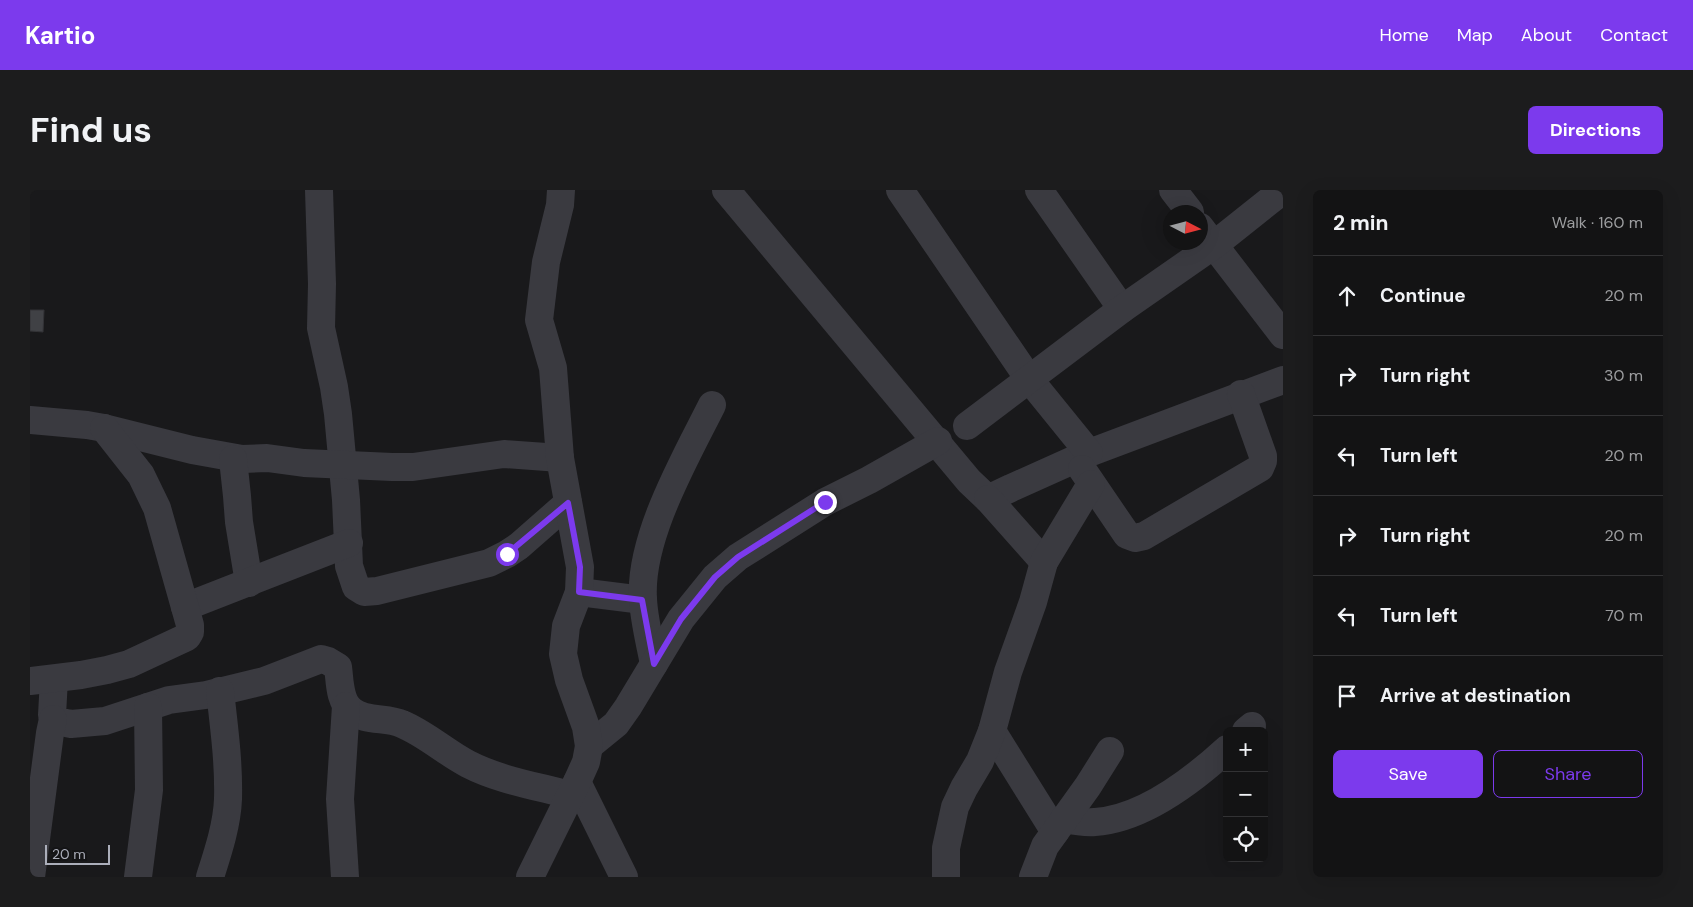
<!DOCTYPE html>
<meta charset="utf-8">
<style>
body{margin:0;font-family:"DM Sans",sans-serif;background:#1c1c1d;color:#f1f3f6}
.controls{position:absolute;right:15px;bottom:15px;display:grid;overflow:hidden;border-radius:8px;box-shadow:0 5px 20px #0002}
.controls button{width:45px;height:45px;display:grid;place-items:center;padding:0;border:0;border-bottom:1px solid #323234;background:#131314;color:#f1f3f6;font:25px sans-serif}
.compass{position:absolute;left:1133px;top:15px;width:45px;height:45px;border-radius:50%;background:#131314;box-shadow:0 5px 20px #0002;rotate:96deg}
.scale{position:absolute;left:15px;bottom:12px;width:65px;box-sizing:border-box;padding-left:5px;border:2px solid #abaeba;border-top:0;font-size:14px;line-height:18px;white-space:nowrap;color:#abaeba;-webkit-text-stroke:4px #141416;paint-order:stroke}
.stop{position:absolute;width:15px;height:15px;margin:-11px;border:4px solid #7c3aed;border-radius:50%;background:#fff}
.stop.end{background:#7c3aed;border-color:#fff;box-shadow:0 1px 5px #0008}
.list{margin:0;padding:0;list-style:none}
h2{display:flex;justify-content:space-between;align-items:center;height:65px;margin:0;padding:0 20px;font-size:21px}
h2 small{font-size:16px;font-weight:400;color:#9d9ea0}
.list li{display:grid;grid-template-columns:32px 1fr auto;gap:15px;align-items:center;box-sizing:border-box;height:80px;padding:0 20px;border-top:1px solid #323234}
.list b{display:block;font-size:19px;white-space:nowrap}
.list em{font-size:16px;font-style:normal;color:#9d9ea0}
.actions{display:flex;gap:10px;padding:15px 20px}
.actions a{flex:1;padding:11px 0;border:1px solid #7c3aed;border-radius:8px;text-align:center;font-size:18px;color:#7c3aed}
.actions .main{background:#7c3aed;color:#fff}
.icon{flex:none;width:28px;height:28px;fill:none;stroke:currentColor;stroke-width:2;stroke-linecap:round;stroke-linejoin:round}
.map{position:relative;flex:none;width:1253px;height:687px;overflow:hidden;border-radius:8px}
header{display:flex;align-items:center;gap:30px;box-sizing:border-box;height:70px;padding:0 25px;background:#7c3aed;color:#fff}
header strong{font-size:24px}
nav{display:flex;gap:28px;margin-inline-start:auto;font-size:18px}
.intro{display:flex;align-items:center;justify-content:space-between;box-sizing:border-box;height:120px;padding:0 30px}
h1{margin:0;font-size:35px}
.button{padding:12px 22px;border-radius:8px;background:#7c3aed;color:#fff;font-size:18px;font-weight:700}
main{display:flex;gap:30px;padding:0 30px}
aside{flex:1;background:#131314;border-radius:8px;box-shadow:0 5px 20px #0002}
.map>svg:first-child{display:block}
.building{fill:#404145;stroke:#333337}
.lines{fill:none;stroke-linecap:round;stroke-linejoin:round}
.minor{stroke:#3a3a40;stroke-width:28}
.route{stroke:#7c3aed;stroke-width:6}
</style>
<header>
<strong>Kartio</strong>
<nav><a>Home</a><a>Map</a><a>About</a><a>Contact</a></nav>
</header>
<div class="intro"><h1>Find us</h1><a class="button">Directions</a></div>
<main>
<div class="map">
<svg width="1253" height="687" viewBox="0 0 1253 687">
<rect width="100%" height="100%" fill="#19191b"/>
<path class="building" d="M0 120H14L13 142 0 141Z"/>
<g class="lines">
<g class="minor">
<path d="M289 0 292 94 291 138 304 197 308 224 316 310 319 376 326 397 334 402 347 401 459 373 477 364 489 356 538 313"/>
<path d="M696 0 939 291 958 309 981 298 1059 263 1253 190"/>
<path d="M870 0 999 189 1059 263"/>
<path d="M1009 0 1092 119"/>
<path d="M1143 0 1160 22"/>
<path d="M1170 37 1253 145"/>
<path d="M0 230 57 235 74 238 162 260 212 269 237 268 274 273 362 277H383L474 264 530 268"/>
<path d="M937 236 1092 119 1184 55 1253 0"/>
<path d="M203 269 207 306 209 332 219 393"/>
<path d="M1052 279 1097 345 1105 348 1114 346 1230 278 1233 271V266L1211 204"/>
<path d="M958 309 1014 372"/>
<path d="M549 402 613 410"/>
<path d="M155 417 319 353"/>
<path d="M624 474C620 453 614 430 613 409 609 348 655 269 682 215"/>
<path d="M24 489 22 525 26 531 41 534 75 531 139 510 176 505 234 491 291 469 298 471 308 477C310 491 309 511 321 520 334 532 357 527 372 534 396 544 415 562 438 574 469 590 506 596 540 605"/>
<path d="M0 491 51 485 77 480 99 474 157 447 160 442V435L127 318 111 285 74 238"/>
<path d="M962 541 1025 642"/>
<path d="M1216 541 1222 536"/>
<path d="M559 556 586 534 598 517 651 429 685 387 708 367 795 312 839 290 908 251"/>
<path d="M547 592 594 687"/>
<path d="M1034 629C1044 631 1054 633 1065 632 1113 629 1162 591 1197 559"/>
<path d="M1 687 20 543 23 529"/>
<path d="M108 687 119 600 118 517"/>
<path d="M180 687C188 662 197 635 198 609 199 573 194 537 190 501"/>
<path d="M315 687 310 609 316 516"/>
<path d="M500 687 547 592 556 572 559 556 556 537 539 490 533 464 536 436 549 402 550 377 530 268 523 178 509 130 516 72 530 15 531 0"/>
<path d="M916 687V658L925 617 934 598 950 571 962 541 978 482 1003 412 1014 372 1061 294"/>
<path d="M1003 687 1015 656 1058 596 1080 561"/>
</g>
</g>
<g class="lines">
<path class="route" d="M477 364 538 313 550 377 549 402 612 410 624 474 651 429 685 387 708 367 795 312"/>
</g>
</svg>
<div class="controls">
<button>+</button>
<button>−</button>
<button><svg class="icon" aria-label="locate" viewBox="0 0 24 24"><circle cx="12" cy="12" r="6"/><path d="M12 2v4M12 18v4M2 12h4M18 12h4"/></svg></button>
</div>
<svg class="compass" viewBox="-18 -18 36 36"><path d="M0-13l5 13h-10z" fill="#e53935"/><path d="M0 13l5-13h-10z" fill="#9d9ea0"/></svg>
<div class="scale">20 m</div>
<div class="stop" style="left:477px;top:364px"></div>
<div class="stop end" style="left:795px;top:312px"></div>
</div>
<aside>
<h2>2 min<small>Walk · 160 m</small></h2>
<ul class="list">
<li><svg class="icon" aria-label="ahead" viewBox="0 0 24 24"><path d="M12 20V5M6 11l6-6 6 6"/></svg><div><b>Continue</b></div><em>20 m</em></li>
<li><svg class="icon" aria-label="right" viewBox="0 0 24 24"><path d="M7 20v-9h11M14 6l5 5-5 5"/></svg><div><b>Turn right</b></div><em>30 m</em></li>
<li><svg class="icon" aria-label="left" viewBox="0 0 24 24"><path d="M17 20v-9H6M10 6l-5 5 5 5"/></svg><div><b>Turn left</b></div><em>20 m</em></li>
<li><svg class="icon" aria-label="right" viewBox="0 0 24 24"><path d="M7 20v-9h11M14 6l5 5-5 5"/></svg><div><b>Turn right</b></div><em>20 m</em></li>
<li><svg class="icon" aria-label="left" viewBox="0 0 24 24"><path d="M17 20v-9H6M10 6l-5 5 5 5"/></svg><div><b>Turn left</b></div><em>70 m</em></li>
<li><svg class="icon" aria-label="arrive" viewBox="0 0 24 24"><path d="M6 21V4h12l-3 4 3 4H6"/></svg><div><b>Arrive at destination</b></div></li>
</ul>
<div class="actions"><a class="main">Save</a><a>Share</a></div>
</aside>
</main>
